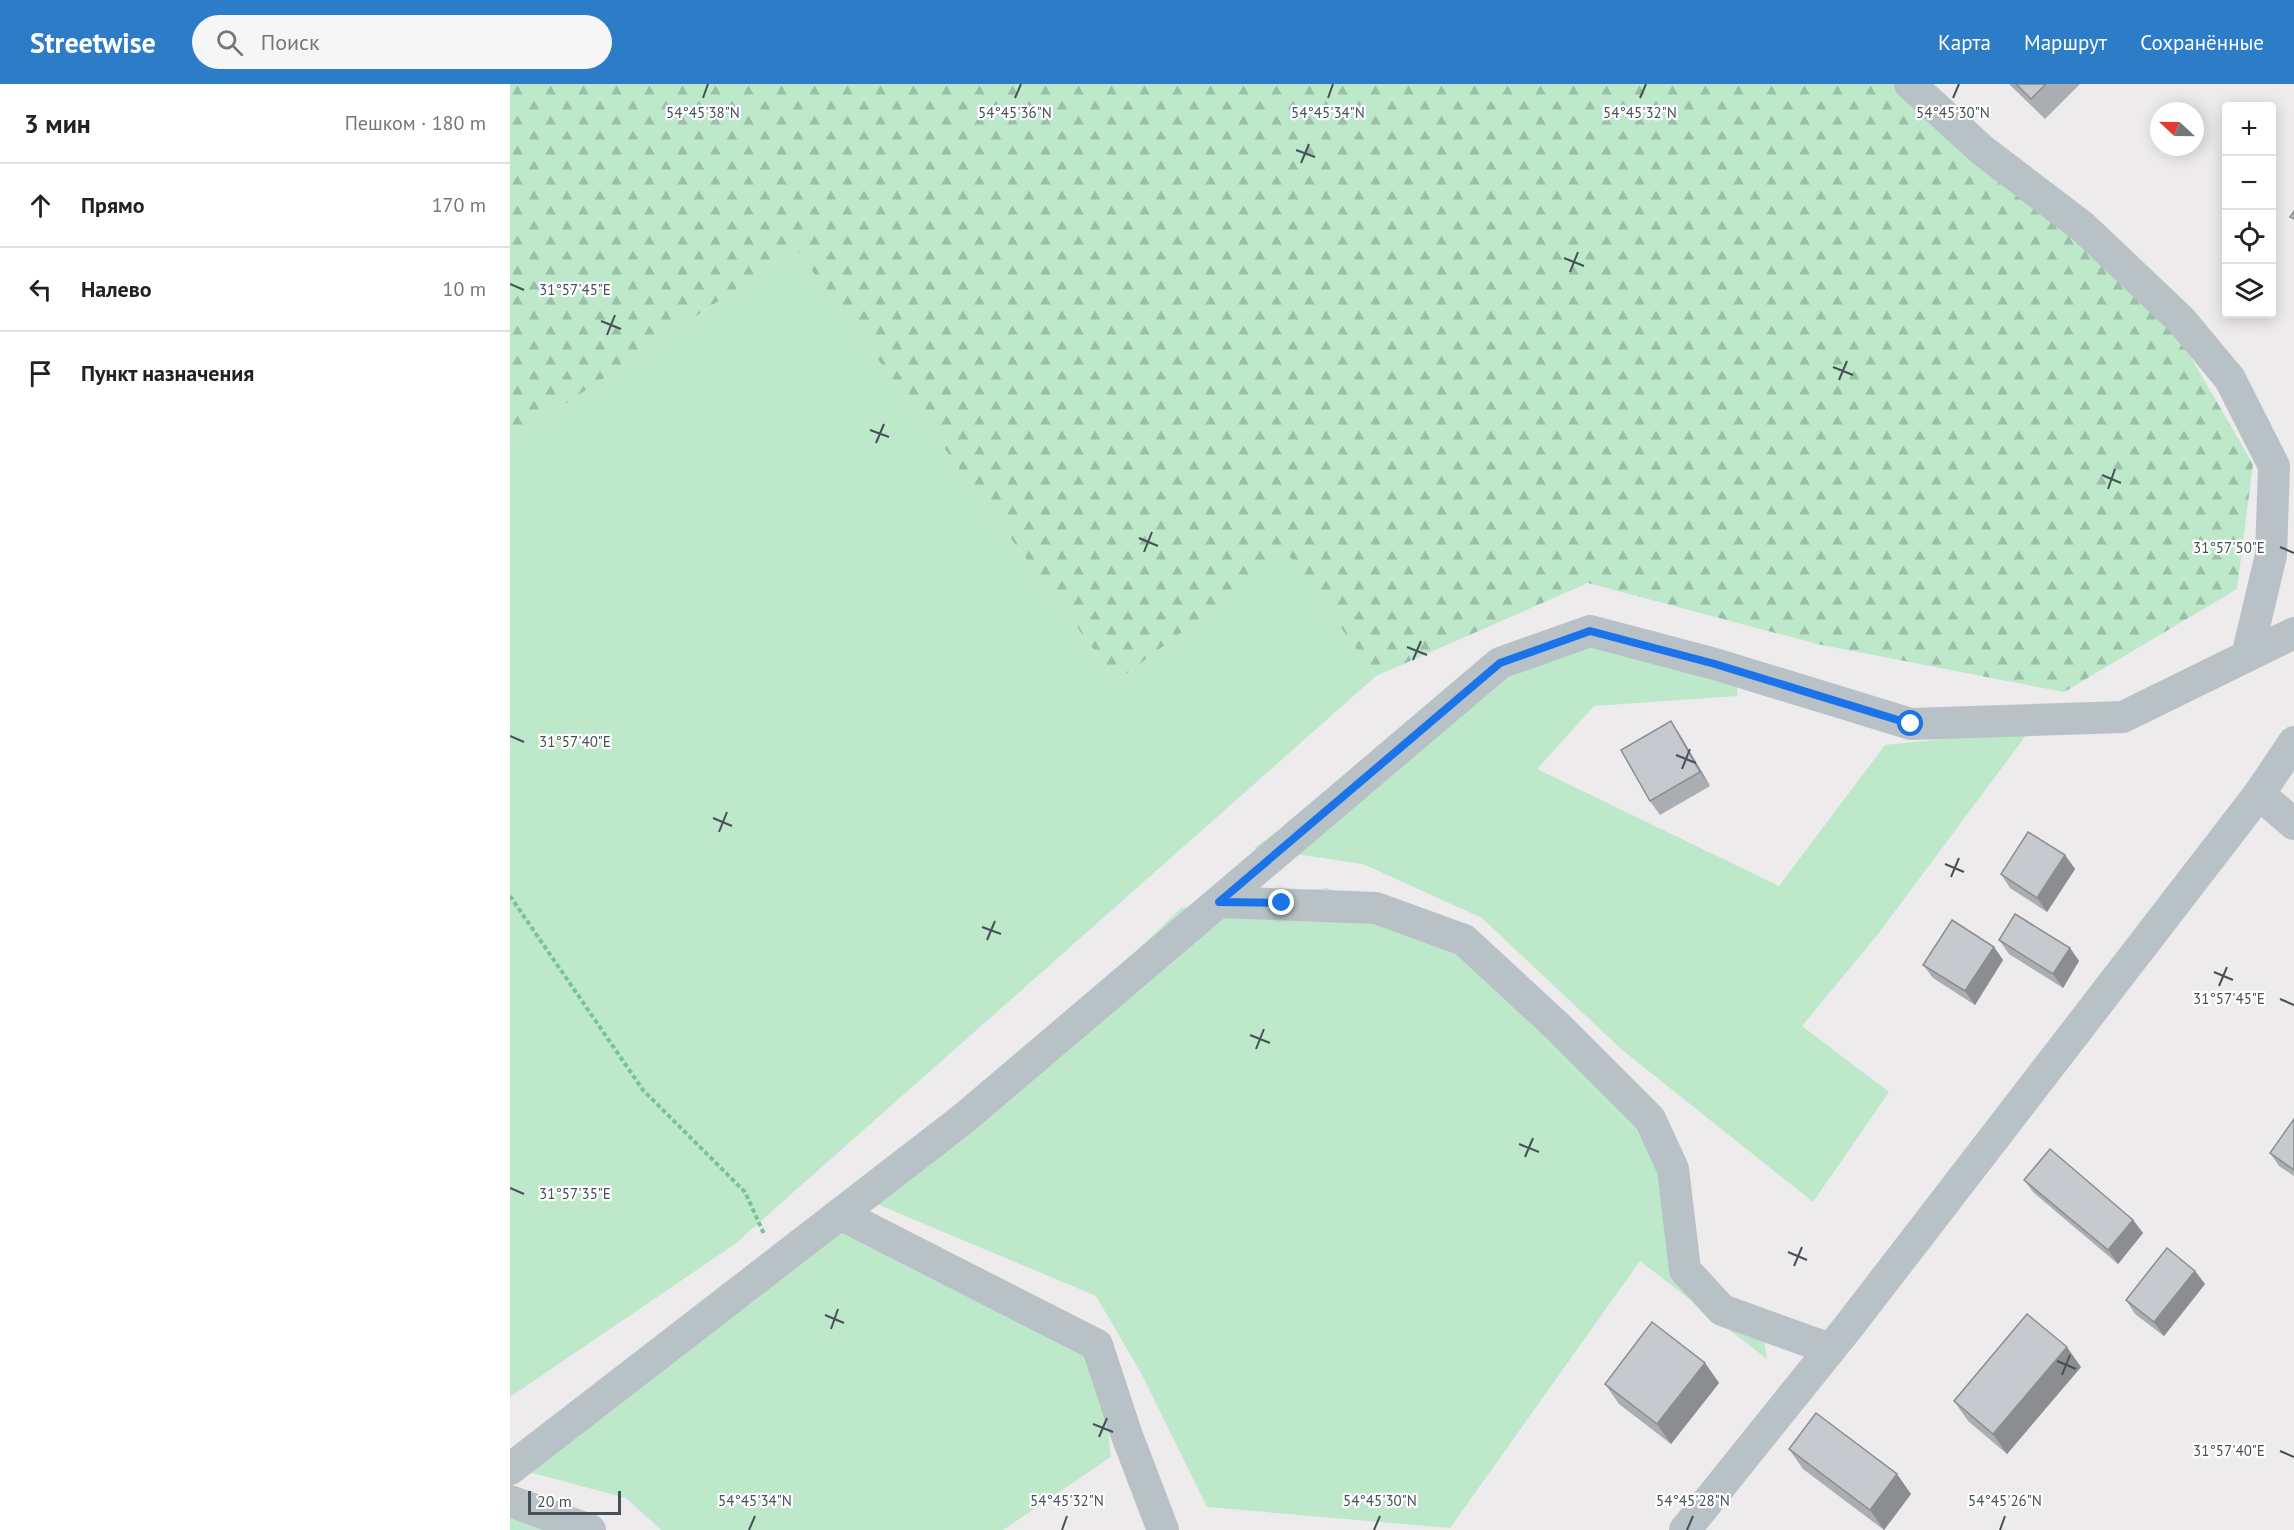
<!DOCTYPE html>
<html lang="ru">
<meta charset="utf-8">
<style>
body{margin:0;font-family:"PT Sans",sans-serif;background:#f6f6f6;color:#222}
.controls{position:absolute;right:18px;top:18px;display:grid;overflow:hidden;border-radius:6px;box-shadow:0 3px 15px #0003}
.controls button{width:54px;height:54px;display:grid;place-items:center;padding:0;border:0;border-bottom:2px solid #e0e0e0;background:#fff;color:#222;font:30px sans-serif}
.compass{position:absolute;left:1640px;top:18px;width:54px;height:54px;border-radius:50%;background:#fff;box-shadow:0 3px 15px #0003;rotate:292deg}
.scale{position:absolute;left:18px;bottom:15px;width:93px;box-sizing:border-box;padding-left:6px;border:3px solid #465056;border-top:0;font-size:16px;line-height:21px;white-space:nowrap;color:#465056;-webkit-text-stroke:4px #fff;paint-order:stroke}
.stop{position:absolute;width:18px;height:18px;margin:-14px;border:4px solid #1a73e8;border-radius:50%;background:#fff}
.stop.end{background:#1a73e8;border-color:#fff;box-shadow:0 2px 6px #0008}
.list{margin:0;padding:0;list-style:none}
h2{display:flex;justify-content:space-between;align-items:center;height:78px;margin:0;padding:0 24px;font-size:26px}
h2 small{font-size:20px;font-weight:400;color:#767676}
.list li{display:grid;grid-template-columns:39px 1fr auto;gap:18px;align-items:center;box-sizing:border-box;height:84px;padding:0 24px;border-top:2px solid #e0e0e0}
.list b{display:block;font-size:22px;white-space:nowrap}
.list em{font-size:20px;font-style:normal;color:#767676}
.icon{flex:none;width:33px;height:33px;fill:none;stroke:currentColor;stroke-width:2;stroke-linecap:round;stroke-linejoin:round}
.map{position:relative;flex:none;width:1784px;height:1446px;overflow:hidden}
header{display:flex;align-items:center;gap:36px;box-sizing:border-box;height:84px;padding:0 30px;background:#2c7cc8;color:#fff}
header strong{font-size:28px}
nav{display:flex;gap:33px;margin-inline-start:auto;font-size:21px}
.search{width:420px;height:54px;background:#f6f6f6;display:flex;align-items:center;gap:15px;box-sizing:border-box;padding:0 21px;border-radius:33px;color:#767676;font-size:22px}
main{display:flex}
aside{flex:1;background:#fff}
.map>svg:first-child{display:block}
.grass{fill:#bde8ca}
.forest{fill:url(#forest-firs)}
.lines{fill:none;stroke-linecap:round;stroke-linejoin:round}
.path{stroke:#79c298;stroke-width:4;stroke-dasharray:4.5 3;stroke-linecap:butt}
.minor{stroke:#b8c1c6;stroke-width:32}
.wall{fill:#aaadb1}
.shaded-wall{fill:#8b8d90}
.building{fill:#c6c9ce;stroke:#8b8d90;stroke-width:1.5}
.route{stroke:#1a73e8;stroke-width:8}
.ticks{fill:none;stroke:#465056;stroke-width:2}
.ticks-label{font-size:15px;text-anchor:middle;fill:#465056;stroke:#fff;stroke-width:4.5;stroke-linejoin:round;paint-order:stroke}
</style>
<header>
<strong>Streetwise</strong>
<div class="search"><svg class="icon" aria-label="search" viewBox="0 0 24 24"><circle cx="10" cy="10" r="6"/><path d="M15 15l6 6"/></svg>Поиск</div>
<nav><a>Карта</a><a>Маршрут</a><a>Сохранённые</a></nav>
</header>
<main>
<aside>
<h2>3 мин<small>Пешком · 180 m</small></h2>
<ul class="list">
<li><svg class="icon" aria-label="ahead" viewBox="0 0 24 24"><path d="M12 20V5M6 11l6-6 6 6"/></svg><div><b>Прямо</b></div><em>170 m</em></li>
<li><svg class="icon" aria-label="left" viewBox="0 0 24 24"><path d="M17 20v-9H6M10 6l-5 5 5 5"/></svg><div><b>Налево</b></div><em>10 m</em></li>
<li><svg class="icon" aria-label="arrive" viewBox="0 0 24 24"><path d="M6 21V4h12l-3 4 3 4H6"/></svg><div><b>Пункт назначения</b></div></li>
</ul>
</aside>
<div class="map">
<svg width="1784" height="1446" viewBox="0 0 1784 1446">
<defs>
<pattern id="forest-firs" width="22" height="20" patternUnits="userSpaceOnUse" patternTransform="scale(1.5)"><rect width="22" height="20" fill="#bde8ca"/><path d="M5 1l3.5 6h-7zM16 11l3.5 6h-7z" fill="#9bbea7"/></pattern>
</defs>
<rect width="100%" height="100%" fill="#eeebec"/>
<g class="grass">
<path d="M286 165 607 597 777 468 866 592 225 1160 0 1313V357Z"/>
<path d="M1144 547 1228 584 1227 612 1084 622 1027 685 1269 802 1375 661 1520 646 1368 850 1292 942 1379 1008 1303 1118 1111 965 972 834 853 780 744 764 1042 553Z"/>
<path d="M817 804 960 860 1144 1025 1183 1191 1251 1239 1257 1275 1130 1177 940 1444 697 1423 631 1289 586 1212 367 1120 671 824Z"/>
<path d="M334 1138 591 1280 601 1373 493 1446H151L116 1414 0 1383Z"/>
<path d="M0 1424 68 1446H0Z"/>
</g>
<path class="forest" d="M0 0H1392L1478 66 1669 253 1743 380 1727 505 1554 608 1307 560 1078 499 866 592 777 469 607 597 286 165 0 357Z"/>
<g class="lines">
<path class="path" d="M0 812 133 1006 235 1108 254 1150"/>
<g class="minor">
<path d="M1400 0 1472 66 1573 143 1671 236 1720 295 1764 382 1761 471 1737 572"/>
<path d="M1749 710 1784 740"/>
<path d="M709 818 866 824 954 856 1047 942 1140 1035 1163 1085 1175 1186 1212 1226 1320 1265"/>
<path d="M330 1130 587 1261 616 1349 653 1446"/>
<path d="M0 1385 453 1035 990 579 1080 547 1205 580 1401 640 1613 633 1784 549"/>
<path d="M0 1417 80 1446"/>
<path d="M1175 1446 1339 1242 1749 710 1784 658"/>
</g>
</g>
<g class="wall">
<path d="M1499 0H1570L1535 35Z"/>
<path d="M1161 637 1170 651 1200 702 1150 731 1140 717Z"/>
<path d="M1555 771 1565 785 1537 828 1500 804 1491 790Z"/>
<path d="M1489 856 1560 864 1569 877 1553 904 1499 870Z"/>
<path d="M1484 863 1493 876 1465 921 1423 894 1413 881Z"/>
<path d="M1784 1035V1092L1769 1082 1760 1069Z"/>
<path d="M1514 1096 1623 1136 1633 1149 1608 1180 1524 1109Z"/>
<path d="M1685 1187 1695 1200 1654 1252 1625 1230 1616 1216Z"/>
<path d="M1195 1279 1209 1299 1161 1360 1109 1320 1095 1300Z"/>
<path d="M1571 1283 1497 1370 1458 1337 1444 1317Z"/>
<path d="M1279 1365 1401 1410 1374 1446 1293 1385Z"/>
</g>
<g class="shaded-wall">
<path d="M1161 637 1170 651 1200 702 1190 688Z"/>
<path d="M1555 771 1565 785 1537 828 1527 814Z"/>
<path d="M1484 863 1493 876 1465 921 1455 907Z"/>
<path d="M1560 864 1569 877 1553 904 1543 890Z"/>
<path d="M1623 1136 1633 1149 1608 1180 1598 1166Z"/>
<path d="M1685 1187 1695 1200 1654 1252 1644 1238Z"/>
<path d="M1557 1263 1571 1283 1497 1370 1483 1350Z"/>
<path d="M1195 1279 1209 1299 1161 1360 1147 1340Z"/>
<path d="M1387 1390 1401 1410 1374 1446 1360 1426Z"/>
</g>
<g class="building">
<path d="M1506 0H1536L1521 15Z"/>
<path d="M1784 127V135L1780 133Z"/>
<path d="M1161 637 1190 688 1140 717 1111 666Z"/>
<path d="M1518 748 1555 771 1527 814 1491 790Z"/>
<path d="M1505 830 1560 864 1543 890 1489 856Z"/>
<path d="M1442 836 1484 863 1455 907 1413 881Z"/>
<path d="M1784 1035V1086L1760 1069Z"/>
<path d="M1540 1065 1623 1136 1598 1166 1514 1096Z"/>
<path d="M1657 1164 1685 1187 1644 1238 1616 1216Z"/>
<path d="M1517 1230 1557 1263 1483 1350 1444 1317Z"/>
<path d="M1142 1238 1195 1279 1147 1340 1095 1300Z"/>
<path d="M1306 1329 1387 1390 1360 1426 1279 1365Z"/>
</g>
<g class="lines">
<path class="route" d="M772 819 709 818 990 579 1080 547 1205 580 1401 640"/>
</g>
<path class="ticks" d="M193 14 198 0M505 14 511 0M818 14 823 0M1130 14 1136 0M1443 14 1449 0M786 66 805 73M791 79 799 60M1054 174 1074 182M1060 188 1068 168M0 200 14 206M91 237 111 245M97 251 105 231M1323 283 1343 291M1329 296 1337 277M360 346 379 353M366 359 374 340M1592 391 1611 399M1598 405 1605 385M629 454 648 462M1770 463 1784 469M634 468 642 448M897 563 917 571M903 576 911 557M0 652 14 658M1166 671 1186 679M1172 685 1180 665M203 734 222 742M209 748 217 728M1435 780 1454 788M1441 793 1449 774M472 843 491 850M477 856 485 837M1704 888 1723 896M1709 902 1717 883M1770 915 1784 921M740 951 760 959M746 965 754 945M1009 1060 1029 1068M1015 1073 1023 1054M0 1104 14 1110M1278 1168 1297 1176M1284 1182 1292 1163M315 1231 334 1239M321 1245 328 1225M1547 1277 1566 1285M1552 1291 1560 1271M583 1340 603 1348M589 1353 597 1334M1770 1367 1784 1373M239 1446 245 1432M552 1446 557 1432M864 1446 870 1432M1177 1446 1183 1432M1490 1446 1495 1432"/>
<g class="ticks-label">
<text x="818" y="34">54°45'34"N</text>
<text x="1130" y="34">54°45'32"N</text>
<text x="1443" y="34">54°45'30"N</text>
<text x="193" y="34">54°45'38"N</text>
<text x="505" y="34">54°45'36"N</text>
<text x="65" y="211">31°57'45"E</text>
<text x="1719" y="469">31°57'50"E</text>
<text x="65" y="663">31°57'40"E</text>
<text x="1719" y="920">31°57'45"E</text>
<text x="65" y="1115">31°57'35"E</text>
<text x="1719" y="1372">31°57'40"E</text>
<text x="245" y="1422">54°45'34"N</text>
<text x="557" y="1422">54°45'32"N</text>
<text x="870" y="1422">54°45'30"N</text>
<text x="1183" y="1422">54°45'28"N</text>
<text x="1495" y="1422">54°45'26"N</text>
</g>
</svg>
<div class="controls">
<button>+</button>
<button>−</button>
<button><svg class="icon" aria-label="locate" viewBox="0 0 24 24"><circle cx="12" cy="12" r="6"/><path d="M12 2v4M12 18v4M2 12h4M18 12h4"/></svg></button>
<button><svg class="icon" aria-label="layers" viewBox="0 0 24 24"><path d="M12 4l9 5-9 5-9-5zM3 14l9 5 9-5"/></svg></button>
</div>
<svg class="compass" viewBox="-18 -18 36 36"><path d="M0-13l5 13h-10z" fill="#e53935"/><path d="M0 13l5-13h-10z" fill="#767676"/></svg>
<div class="scale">20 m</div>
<div class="stop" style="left:1401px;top:640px"></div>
<div class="stop end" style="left:772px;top:819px"></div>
</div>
</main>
